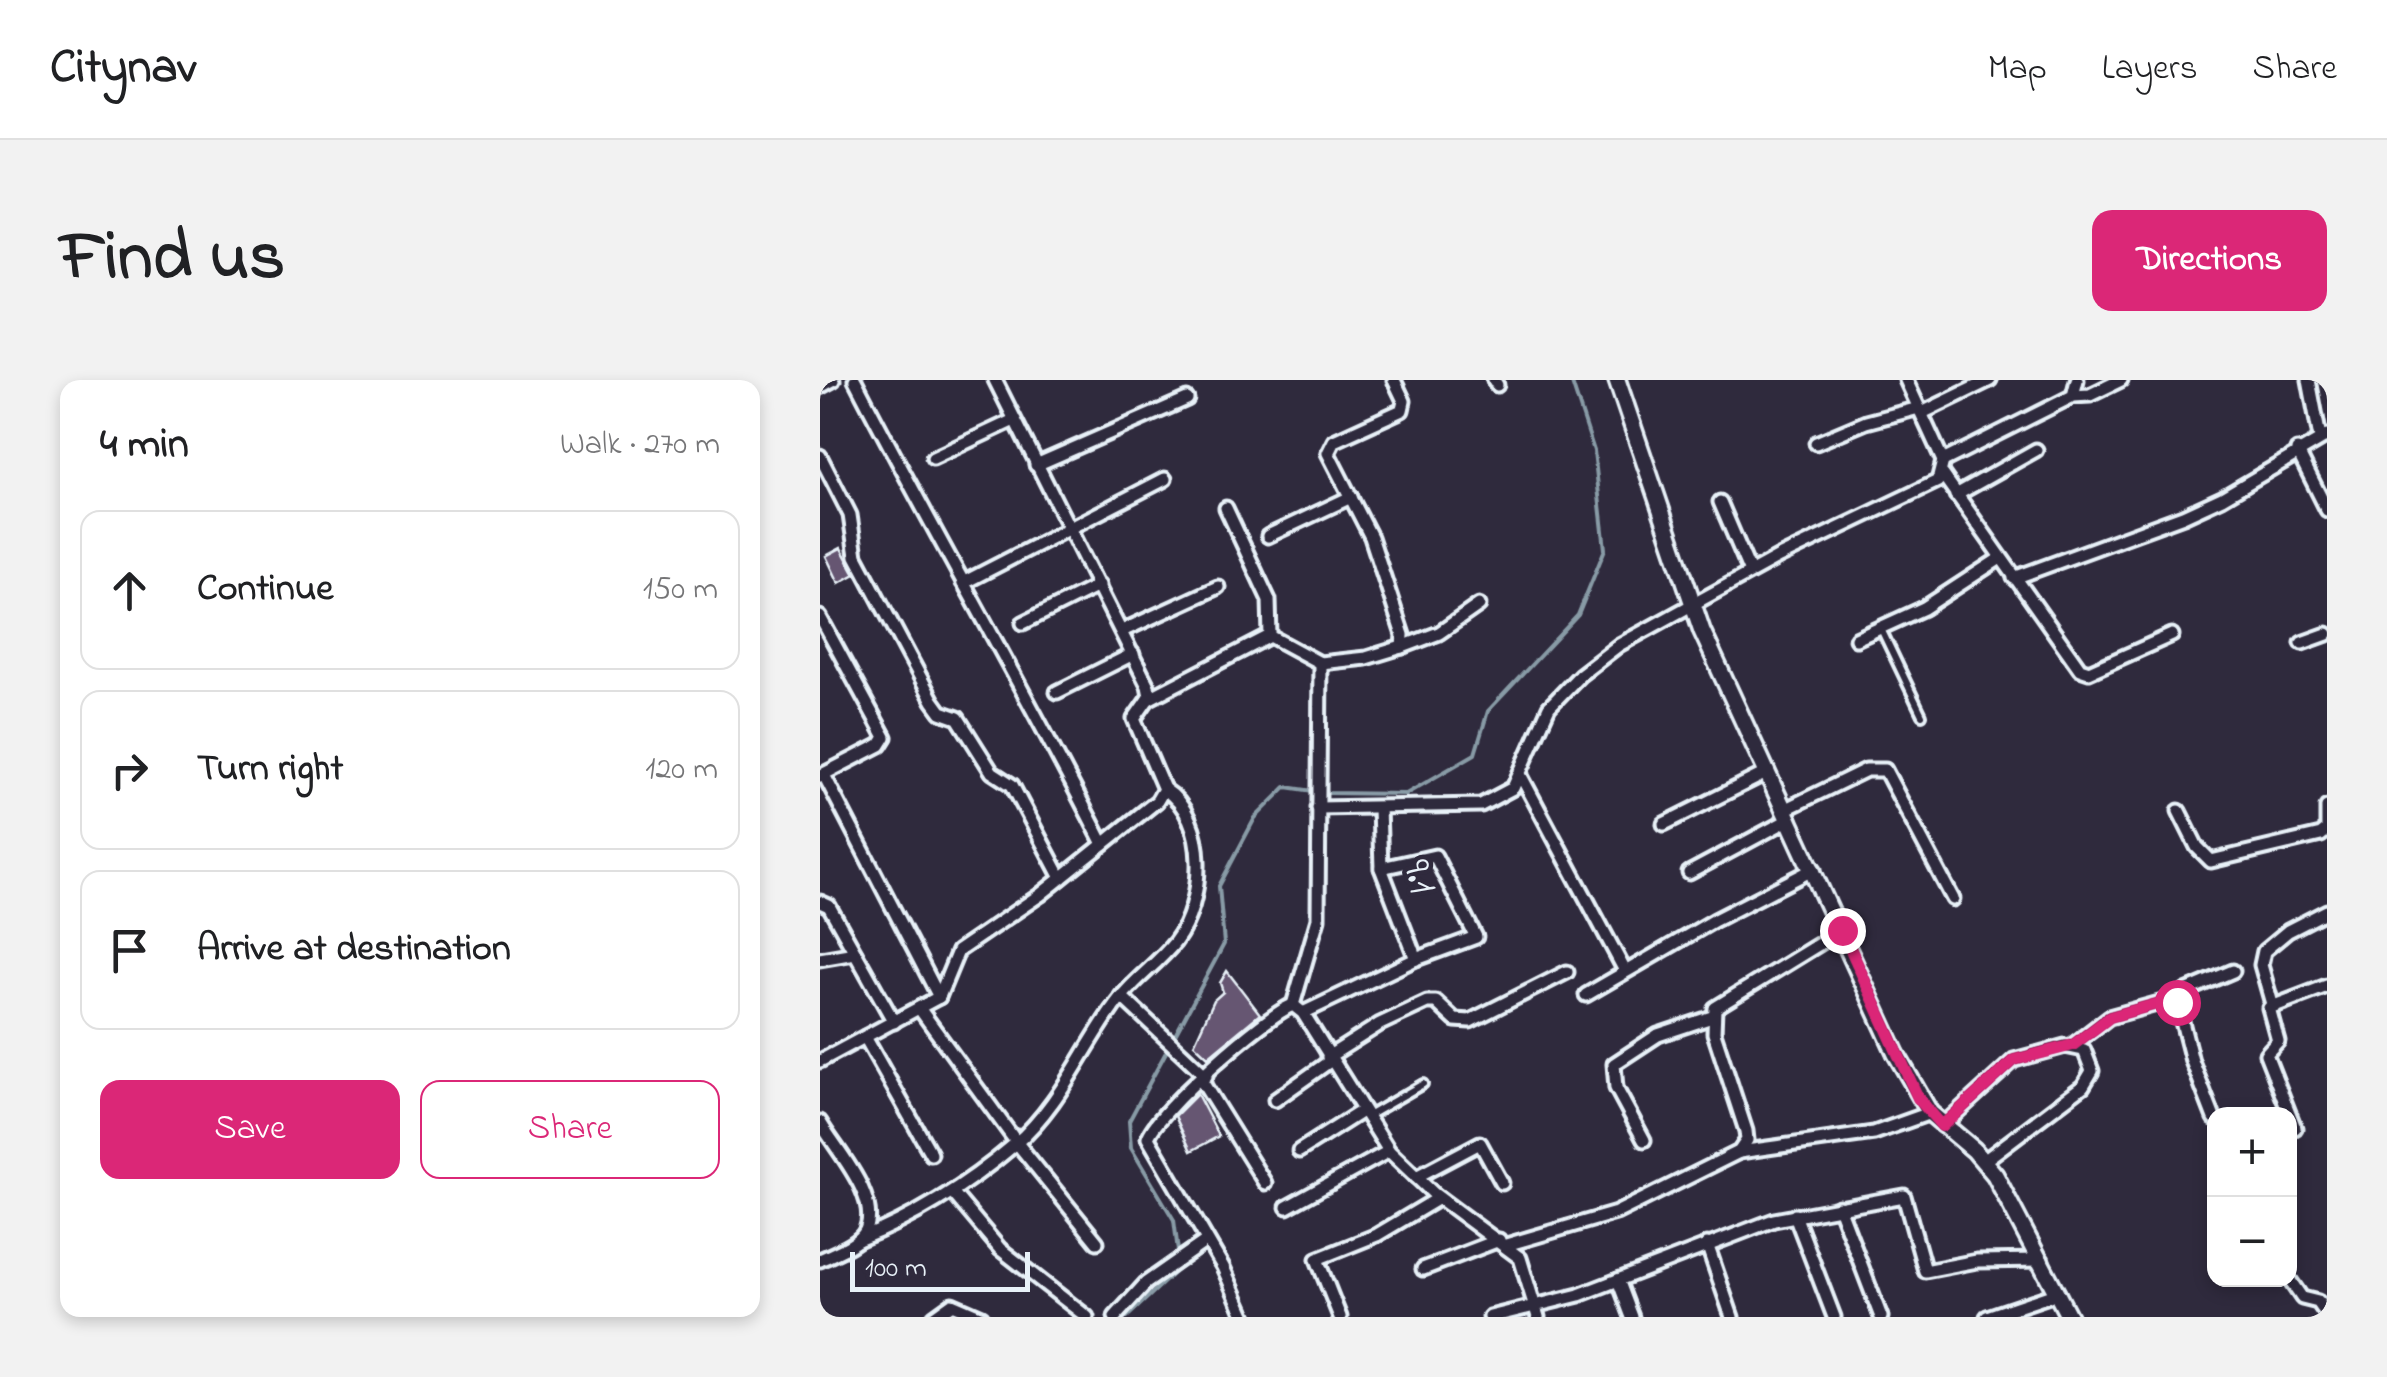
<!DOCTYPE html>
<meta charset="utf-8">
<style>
body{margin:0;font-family:"Indie Flower",sans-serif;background:#f2f2f2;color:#202124}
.controls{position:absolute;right:30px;bottom:30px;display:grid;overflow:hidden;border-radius:20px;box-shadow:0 5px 15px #0003}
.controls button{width:90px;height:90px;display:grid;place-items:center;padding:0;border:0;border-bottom:2px solid #e0e0e0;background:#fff;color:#202124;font:50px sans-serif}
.scale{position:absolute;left:30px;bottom:25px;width:180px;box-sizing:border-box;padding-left:10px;border:5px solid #e8f1f8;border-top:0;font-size:28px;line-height:35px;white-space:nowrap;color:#e8f1f8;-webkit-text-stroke:8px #2f2a3d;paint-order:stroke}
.stop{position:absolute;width:30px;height:30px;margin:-22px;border:8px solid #db2777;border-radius:50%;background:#fff}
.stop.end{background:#db2777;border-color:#fff;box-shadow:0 2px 10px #0008}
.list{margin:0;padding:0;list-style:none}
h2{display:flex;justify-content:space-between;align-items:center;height:130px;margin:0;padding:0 40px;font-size:42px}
h2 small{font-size:32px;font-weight:400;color:#757577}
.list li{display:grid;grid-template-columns:65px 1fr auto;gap:30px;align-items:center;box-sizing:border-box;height:160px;margin:0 20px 20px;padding:0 20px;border:2px solid #e0e0e0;border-radius:20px}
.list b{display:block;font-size:38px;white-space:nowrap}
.list em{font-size:32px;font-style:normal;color:#757577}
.actions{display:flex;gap:20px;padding:30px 40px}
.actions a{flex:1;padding:22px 0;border:2px solid #db2777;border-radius:20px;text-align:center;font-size:35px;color:#db2777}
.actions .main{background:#db2777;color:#fff}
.icon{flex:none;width:55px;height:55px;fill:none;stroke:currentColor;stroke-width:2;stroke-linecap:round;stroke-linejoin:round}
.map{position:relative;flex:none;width:1507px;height:937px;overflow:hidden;border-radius:20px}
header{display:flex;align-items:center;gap:60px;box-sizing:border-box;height:140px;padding:0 50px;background:#fff;border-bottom:2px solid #e0e0e0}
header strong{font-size:48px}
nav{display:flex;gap:55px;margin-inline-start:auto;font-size:35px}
.intro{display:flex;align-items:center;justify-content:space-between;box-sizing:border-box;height:240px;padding:0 60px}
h1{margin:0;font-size:70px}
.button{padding:25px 45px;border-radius:20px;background:#db2777;color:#fff;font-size:35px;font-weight:700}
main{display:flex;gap:60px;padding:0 60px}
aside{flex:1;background:#fff;border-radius:20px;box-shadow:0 5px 15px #0003}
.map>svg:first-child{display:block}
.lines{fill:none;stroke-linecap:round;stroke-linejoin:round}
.stream{stroke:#889ba6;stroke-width:4}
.building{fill:#665772;stroke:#e8f1f8;stroke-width:2.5}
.service-casing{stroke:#e8f1f8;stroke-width:14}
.minor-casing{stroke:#e8f1f8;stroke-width:19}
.secondary-casing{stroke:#e8f1f8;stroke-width:22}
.service{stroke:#2f2a3d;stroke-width:6}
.minor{stroke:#2f2a3d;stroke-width:11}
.secondary{stroke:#2f2a3d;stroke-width:15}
.route{stroke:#db2777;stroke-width:12}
.labels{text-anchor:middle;stroke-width:9;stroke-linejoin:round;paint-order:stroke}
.street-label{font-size:40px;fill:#e8f1f8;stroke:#2f2a3d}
</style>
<header>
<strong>Citynav</strong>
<nav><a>Map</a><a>Layers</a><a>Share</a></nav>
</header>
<div class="intro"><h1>Find us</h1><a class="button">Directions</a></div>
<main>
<aside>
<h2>4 min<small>Walk · 270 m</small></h2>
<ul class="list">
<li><svg class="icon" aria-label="ahead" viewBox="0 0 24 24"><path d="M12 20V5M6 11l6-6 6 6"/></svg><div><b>Continue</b></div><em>150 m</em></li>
<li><svg class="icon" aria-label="right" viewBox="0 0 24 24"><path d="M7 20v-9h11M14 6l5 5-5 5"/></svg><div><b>Turn right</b></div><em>120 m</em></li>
<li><svg class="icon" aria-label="arrive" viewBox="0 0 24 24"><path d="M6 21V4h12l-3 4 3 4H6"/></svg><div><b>Arrive at destination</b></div></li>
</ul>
<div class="actions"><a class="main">Save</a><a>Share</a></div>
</aside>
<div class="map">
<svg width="1507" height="937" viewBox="0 0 1507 937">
<rect width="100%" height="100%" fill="#2f2a3d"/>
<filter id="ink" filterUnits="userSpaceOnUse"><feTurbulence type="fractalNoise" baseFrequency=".01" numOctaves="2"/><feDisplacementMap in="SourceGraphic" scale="20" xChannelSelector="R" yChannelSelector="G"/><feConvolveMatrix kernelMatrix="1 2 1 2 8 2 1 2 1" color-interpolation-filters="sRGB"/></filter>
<g filter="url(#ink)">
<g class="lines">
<path class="stream" d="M307 937 360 887 354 840 311 768 309 741 404 564 399 506 435 438 466 407 507 413 586 414 655 374 668 331 758 235 785 169 774 71 751 0"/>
</g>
<g class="building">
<path d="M21 168 35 194 19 203 6 176Z"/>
<path d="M407 591 440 634 388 677 374 664 394 620 403 612 400 603Z"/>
<path d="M377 714 399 756 371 771 355 736Z"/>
</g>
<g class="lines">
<g class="service-casing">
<g id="service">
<path d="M1061 249 1102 335"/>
<path d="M548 736 603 704"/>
</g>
</g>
<g class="minor-casing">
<g id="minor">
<path d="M35 0C115 156 204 307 283 464"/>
<path d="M674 0 677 5"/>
<path d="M1489 0 1500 58"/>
<path d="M0 7 13 0"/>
<path d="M1253 16 1270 15 1301 0"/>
<path d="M1102 33 1170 0"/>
<path d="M996 63 1046 42 1099 28"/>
<path d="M1477 70 1507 130"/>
<path d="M0 76 30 135 36 176 113 321 121 332 138 338 172 392 192 405 241 498"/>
<path d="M113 78 194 40"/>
<path d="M1123 81 1253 16 1257 0"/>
<path d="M216 85 367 19"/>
<path d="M1123 95 1260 289 1269 292 1352 255"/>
<path d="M1136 115 1216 70"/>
<path d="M900 122 930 192"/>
<path d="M406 128 449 220 450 256"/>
<path d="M448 156 531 117"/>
<path d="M1194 198 1363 136 1402 118 1507 56"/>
<path d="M143 203 345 99"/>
<path d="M0 237 65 357 60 365 0 396"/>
<path d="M203 243 279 205"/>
<path d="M302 251 398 207"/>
<path d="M1036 259 1104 228 1179 179"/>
<path d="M1482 263 1507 254"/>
<path d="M582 267 619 253 659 225"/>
<path d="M237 312 313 274"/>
<path d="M328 319 450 256 500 283 546 278 582 267 583 255 551 157 508 73 514 61 582 30 584 21 574 0"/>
<path d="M4 395 119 617"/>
<path d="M701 396 805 591"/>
<path d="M498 428 661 425 693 408 729 327 760 295 799 265 959 177 1118 101 1123 81 1086 0"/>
<path d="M559 428 561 488 596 579"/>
<path d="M966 429 1046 390H1065L1133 519"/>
<path d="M1359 431 1377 467 1391 481 1501 455 1507 450V427"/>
<path d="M844 444 948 392"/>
<path d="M869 493 970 439"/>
<path d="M0 522 9 526 74 642"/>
<path d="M0 579 35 573"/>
<path d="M766 615 895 540 994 489"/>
<path d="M301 616 386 696"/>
<path d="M1452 624 1441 585 1444 571 1468 551 1507 531"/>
<path d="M473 625 498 539 500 283"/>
<path d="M99 628 197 763 277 862"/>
<path d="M483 633 596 579 656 557 615 476 561 488"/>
<path d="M45 657 111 774"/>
<path d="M1253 665 1289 637 1358 618"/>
<path d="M508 677 560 644 607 622H616L635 640 650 641 747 592"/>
<path d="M0 681 119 617 138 571 220 515 337 421 344 409 314 339 330 316 328 306 175 0"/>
<path d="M381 700 445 803"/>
<path d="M455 720 510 681"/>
<path d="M1394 738 1372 681 1357 622 1366 611 1413 591"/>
<path d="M0 742C15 769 60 816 46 850 39 865 14 873 0 880"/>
<path d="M1122 746 1194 680 1245 666 1264 670 1272 691 1263 706 1164 781"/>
<path d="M1475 748 1446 674 1458 661 1449 628 1507 606"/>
<path d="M824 760 796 708 794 684 838 655 892 637"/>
<path d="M479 771 542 731"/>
<path d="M919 772 1054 753 1110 733"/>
<path d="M596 797 660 763 682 803"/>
<path d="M133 813 180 869 267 937"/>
<path d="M467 827 569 771"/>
<path d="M1019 827 1061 937"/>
<path d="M975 835 1014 937"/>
<path d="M38 860C96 837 147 805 194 765 239 726 259 676 292 629 309 603 336 586 355 562 385 523 390 438 344 409"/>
<path d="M887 864 912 937"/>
<path d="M686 865 796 833 919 772 927 760 926 751 894 653 895 628 1022 550"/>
<path d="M603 889 679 860"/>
<path d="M1469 899 1482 918 1498 922 1507 935"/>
<path d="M798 900 812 937"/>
<path d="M114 937 132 924 162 937"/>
<path d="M295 937 326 903 386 861"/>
<path d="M425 937 403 887 328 758C336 732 446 635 473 625L483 633 569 771 614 814 700 878 718 937"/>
<path d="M520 937 497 879 557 855 619 818"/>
<path d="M670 937 759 915 954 840 1084 816 1105 891 1157 881 1222 880"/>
<path d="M1167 937 1238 913"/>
</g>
</g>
<g class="secondary-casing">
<path id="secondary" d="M797 0 882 251 1076 674 1110 733 1154 770 1175 795 1249 937"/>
</g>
<use href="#service" class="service"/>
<use href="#minor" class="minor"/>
<use href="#secondary" class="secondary"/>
</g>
</g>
<g class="lines" filter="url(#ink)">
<path class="route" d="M1022 550 1098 718 1122 746 1194 680 1253 665 1290 637 1358 618 1357 622"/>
</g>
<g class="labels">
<g class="street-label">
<text transform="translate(602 496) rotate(73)" y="14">9.1</text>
</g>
</g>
</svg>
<div class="controls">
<button>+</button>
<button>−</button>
</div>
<div class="scale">100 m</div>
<div class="stop" style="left:1357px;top:622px"></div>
<div class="stop end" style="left:1022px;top:550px"></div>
</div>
</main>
